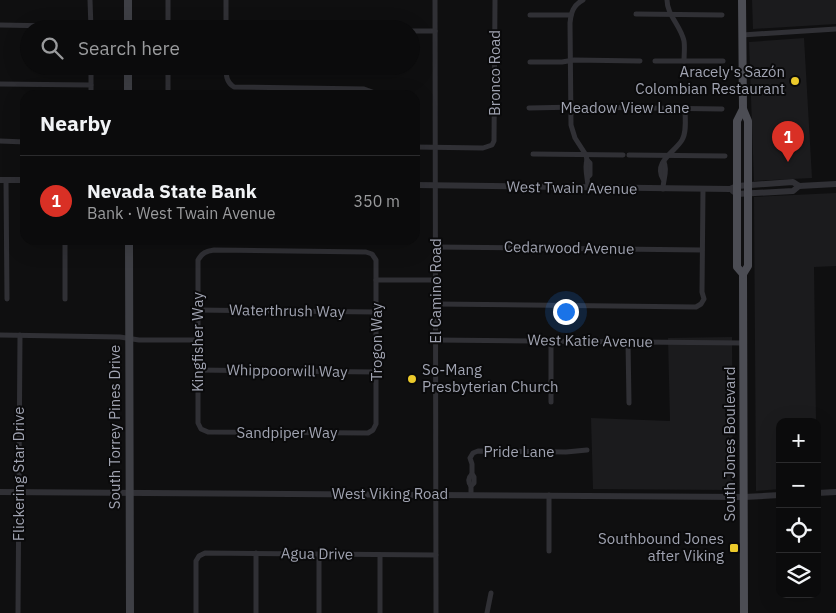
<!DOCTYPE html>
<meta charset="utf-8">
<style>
body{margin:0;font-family:"IBM Plex Sans",sans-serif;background:#141415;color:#f1f3f6}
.controls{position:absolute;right:15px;bottom:15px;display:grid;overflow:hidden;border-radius:10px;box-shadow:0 5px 20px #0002}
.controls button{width:45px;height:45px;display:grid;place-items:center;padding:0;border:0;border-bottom:1px solid #2b2b2d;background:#0b0b0c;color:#f1f3f6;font:25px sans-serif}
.you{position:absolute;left:565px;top:311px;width:18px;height:18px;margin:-12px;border:4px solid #fff;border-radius:50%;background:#1a73e8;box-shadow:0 0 0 8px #1a73e833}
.badge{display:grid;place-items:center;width:32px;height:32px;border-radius:50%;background:#d93025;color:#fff;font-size:16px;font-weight:700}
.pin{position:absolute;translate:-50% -41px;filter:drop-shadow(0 1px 2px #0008)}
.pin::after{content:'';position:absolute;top:26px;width:18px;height:15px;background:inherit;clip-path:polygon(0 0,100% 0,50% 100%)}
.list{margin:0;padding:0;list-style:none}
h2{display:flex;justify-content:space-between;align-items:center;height:65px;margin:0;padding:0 20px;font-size:21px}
h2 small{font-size:16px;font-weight:400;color:#9a9b9d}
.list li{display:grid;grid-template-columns:32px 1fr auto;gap:15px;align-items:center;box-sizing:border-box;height:90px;padding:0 20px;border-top:1px solid #2b2b2d}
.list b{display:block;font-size:19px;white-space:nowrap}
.list p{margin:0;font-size:16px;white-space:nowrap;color:#9a9b9d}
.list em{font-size:16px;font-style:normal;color:#9a9b9d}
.icon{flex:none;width:28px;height:28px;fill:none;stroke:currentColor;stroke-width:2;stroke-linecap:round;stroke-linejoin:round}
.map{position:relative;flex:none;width:836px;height:613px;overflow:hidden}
.search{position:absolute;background:#0b0b0c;box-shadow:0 5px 20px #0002;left:20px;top:20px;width:400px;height:55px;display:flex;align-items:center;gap:12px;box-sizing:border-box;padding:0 18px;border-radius:28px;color:#9a9b9d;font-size:19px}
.panel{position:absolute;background:#0b0b0c;box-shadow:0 5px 20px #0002;left:20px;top:90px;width:400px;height:155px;border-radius:15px}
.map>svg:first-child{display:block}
.built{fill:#1b1b1d}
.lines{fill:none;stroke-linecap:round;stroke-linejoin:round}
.minor{stroke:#303035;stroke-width:5}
.tertiary{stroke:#303035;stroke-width:6}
.secondary{stroke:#3e3f45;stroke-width:8}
.primary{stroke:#4c4d54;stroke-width:8}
.poi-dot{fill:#ecca2b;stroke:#0a0a0b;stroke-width:2}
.labels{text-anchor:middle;stroke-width:4;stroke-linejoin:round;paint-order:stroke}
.poi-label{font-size:15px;fill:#a0a3b1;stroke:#0a0a0b;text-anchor:end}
.street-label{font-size:15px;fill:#a0a3b1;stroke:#0a0a0b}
</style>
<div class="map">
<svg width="836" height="613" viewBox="0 0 836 613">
<rect width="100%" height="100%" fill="#0f0f10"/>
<g class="built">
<path d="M752 0H836V24L753 29Z"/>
<path d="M804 38 812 178 754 181 749 42Z"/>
<path d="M836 193V266L814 267 816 422H780V489L756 491 754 197Z"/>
<path d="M732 337 733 490 593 489 591 418 670 421 668 338Z"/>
</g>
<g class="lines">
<g class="minor">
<path d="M90 0 91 29"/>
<path d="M168 0V29"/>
<path d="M226 0V29"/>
<path d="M435 0 436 613"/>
<path d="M583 0C573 5 571 13 570 23L571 125 575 138 586 155 587 160 590 163V175L588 177"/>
<path d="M667 0C667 15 681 26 684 41 685 47 684 55 684 61"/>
<path d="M636 14 722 15"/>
<path d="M530 15H571"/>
<path d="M0 25 221 29"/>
<path d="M411 31H435"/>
<path d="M742 35 836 29"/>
<path d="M655 61H723"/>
<path d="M530 62H562L574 60 640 61"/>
<path d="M91 66V95"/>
<path d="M168 66V95"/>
<path d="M226 66C226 75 226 82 234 87L364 89 375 93 376 95"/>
<path d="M0 84 91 85"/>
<path d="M529 108 577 107 722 109"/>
<path d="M0 141 25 142"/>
<path d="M415 147 483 148 492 145 494 141 495 0"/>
<path d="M533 154 623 155"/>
<path d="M629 155 725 156"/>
<path d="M587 160C584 168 588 179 588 188"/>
<path d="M663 179C653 162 675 152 682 140 687 132 685 118 685 109"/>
<path d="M6 180 7 299"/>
<path d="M663 189C663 180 668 170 664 162"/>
<path d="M65 240V299"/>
<path d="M435 247 702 250"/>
<path d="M214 250 366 252 372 254 376 260V424L373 430 368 433 208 432 201 429 198 423V260C202 253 206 251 214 250Z"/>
<path d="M376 280H435"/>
<path d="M435 304 696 307 701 304 704 299 702 292 703 189"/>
<path d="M197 310 377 312"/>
<path d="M0 335 120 337 139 340H197"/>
<path d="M436 340 743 343"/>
<path d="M551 341V402"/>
<path d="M628 342 629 403"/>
<path d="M198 370 377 372"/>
<path d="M471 486C468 482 468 478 472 474"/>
<path d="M471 495V486L474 483V477L472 474V464L470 458 473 453 478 451 566 452 587 450"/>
<path d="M549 495V551"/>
<path d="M256 553V613"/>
<path d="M319 554V613"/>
<path d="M380 555V613"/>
<path d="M18 613 20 335"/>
<path d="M196 613V561L199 556 205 553 436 555"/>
<path d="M487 613 491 593"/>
</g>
<g class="tertiary">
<path d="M0 180H25"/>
<path d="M415 185 730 189 737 186 793 182 799 186 836 184"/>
<path d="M733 191 737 194 793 191 799 186"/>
<path d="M0 492 744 497 780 495"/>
<path d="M817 493 836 492"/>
</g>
<g class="secondary">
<path d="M128 0V29"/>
<path d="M128 66V95"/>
<path d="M129 240 130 613"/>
</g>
<g class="primary">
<path d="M742 0 743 109 748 121V266L743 274 744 613"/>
<path d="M743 274 737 267V121L743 109"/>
</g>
</g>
<g class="poi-dot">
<circle cx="795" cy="81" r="5"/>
<circle cx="412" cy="379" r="5"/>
<rect x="729" y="543" width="10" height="10" rx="2.5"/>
</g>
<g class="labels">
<g class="poi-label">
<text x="785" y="77">Aracely's Sazón<tspan x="785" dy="17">Colombian Restaurant</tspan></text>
<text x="422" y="375" text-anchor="start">So-Mang<tspan x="422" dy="17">Presbyterian Church</tspan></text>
<text x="724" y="544">Southbound Jones<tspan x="724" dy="17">after Viking</tspan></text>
</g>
<g class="street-label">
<text transform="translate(495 73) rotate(-90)" y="5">Bronco Road</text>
<text x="625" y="113">Meadow View Lane</text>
<text transform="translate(572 188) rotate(1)" y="5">West Twain Avenue</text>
<text transform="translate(569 248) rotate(1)" y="5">Cedarwood Avenue</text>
<text transform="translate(436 291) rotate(-90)" y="5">El Camino Road</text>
<text transform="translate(287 311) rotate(1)" y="5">Waterthrush Way</text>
<text transform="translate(590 341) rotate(1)" y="5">West Katie Avenue</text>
<text transform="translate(198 342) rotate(-90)" y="5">Kingfisher Way</text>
<text transform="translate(377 342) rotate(-90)" y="5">Trogon Way</text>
<text transform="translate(287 371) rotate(1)" y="5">Whippoorwill Way</text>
<text transform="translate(115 427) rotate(-90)" y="5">South Torrey Pines Drive</text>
<text x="287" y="438">Sandpiper Way</text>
<text transform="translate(730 444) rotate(-90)" y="5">South Jones Boulevard</text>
<text x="519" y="457">Pride Lane</text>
<text transform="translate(19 474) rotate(-90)" y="5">Flickering Star Drive</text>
<text x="390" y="499">West Viking Road</text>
<text transform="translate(317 554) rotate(1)" y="5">Agua Drive</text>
</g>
</g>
</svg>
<div class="controls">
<button>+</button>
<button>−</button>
<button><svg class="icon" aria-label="locate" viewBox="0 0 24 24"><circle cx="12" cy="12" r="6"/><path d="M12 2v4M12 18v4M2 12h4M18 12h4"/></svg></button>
<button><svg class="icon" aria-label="layers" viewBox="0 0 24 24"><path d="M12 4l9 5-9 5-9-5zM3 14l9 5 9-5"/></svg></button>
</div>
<div class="you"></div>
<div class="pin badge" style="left:788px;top:162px">1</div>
<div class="search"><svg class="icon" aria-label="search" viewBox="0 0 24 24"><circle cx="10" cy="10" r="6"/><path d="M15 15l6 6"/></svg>Search here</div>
<section class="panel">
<h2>Nearby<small></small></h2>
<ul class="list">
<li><span class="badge">1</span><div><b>Nevada State Bank</b><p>Bank · West Twain Avenue</p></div><em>350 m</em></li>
</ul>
</section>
</div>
